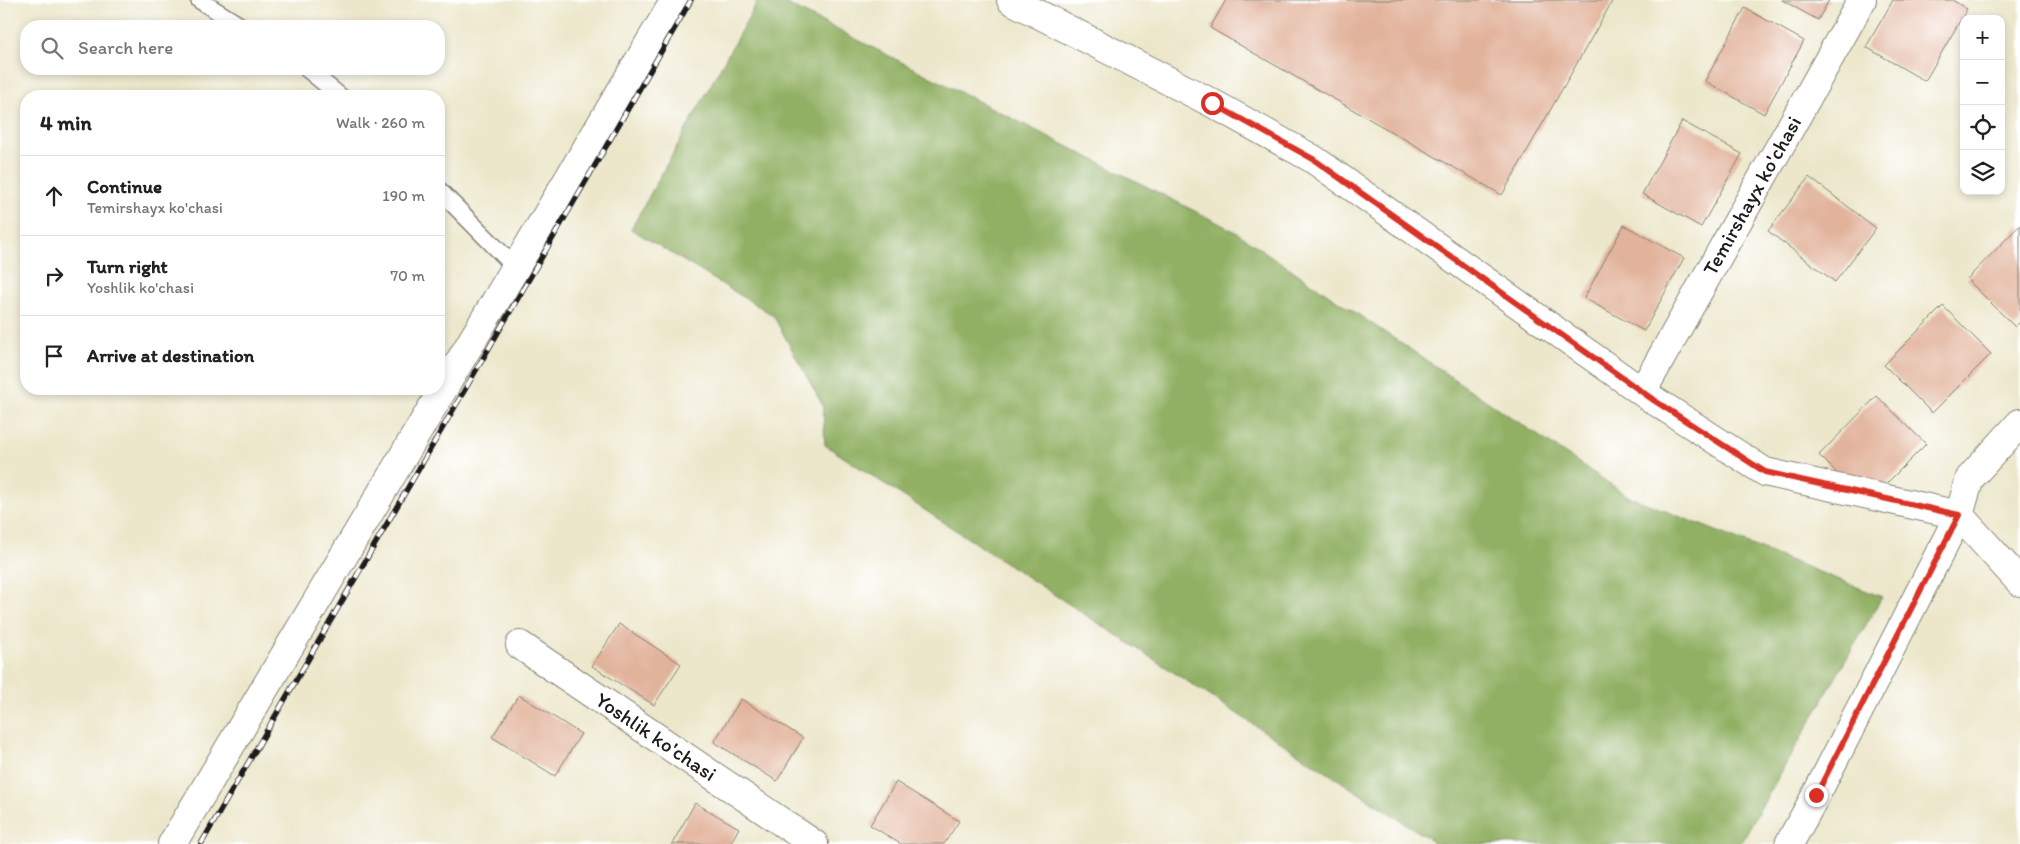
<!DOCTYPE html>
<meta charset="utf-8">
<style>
body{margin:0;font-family:Itim,sans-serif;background:#f2f2f2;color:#222}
.controls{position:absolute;right:15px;top:15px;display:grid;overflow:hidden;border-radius:10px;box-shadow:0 2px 8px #0003}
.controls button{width:45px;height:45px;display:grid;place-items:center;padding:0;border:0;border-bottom:1px solid #e0e0e0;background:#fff;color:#222;font:25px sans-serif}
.stop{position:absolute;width:15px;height:15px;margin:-11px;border:4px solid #d93025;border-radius:50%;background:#fff}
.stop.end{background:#d93025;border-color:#fff;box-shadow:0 1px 5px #0008}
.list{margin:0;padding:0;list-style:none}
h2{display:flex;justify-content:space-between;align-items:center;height:65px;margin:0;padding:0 20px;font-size:21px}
h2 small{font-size:16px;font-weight:400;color:#767676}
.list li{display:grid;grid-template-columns:32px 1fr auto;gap:15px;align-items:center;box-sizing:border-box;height:80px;padding:0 20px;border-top:1px solid #e0e0e0}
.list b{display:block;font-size:19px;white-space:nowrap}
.list p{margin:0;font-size:16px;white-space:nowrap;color:#767676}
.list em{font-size:16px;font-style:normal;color:#767676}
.icon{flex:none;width:28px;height:28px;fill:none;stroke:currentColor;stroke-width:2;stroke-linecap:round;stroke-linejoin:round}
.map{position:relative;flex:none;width:2020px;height:844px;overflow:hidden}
.search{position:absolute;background:#fff;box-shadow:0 2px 8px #0003;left:20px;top:20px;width:425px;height:55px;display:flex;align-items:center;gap:12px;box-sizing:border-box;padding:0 18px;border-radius:20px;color:#767676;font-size:19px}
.panel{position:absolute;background:#fff;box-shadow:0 2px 8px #0003;left:20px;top:90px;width:425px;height:305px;border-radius:20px}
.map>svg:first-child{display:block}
.forest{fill:#91b063;stroke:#566640}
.building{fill:#e2b39b}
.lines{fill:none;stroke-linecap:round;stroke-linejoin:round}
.lane-casing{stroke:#848274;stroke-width:19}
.street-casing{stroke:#848274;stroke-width:30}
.lane{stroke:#fff;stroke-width:16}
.street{stroke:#fff;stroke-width:28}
.rail-casing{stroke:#1c1c1c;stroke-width:5.5}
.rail{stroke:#fff;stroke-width:4;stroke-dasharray:11;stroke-linecap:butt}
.route{stroke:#d93025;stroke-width:6}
.labels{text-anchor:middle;stroke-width:4;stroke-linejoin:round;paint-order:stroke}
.street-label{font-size:21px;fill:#1c1c1c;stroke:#fff}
</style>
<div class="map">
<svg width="2020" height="844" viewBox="0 0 2020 844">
<rect width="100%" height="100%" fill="#fff"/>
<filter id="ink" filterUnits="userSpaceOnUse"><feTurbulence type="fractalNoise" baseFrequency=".02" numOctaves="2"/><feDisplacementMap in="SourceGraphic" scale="10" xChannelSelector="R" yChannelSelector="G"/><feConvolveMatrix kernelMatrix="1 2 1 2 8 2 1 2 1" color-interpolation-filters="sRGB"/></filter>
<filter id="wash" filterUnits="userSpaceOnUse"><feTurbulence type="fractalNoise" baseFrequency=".0096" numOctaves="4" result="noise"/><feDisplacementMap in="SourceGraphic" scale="20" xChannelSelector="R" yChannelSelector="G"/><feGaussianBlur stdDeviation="1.12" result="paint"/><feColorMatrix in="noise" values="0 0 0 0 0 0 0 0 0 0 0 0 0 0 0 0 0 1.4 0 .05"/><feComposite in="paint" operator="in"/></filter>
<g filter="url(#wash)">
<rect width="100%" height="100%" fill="#ece7cb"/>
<path class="forest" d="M758 0H779L1234 231 1628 496 1882 597 1740 844H1437L825 445 823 406 773 315 631 229Z"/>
<g id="blocks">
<g class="building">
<path d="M1226 0H1613L1502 195 1210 28Z"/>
<path d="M1782 0H1829L1818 20Z"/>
<path d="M1893 0H1952L1967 9 1925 81 1866 47Z"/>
<path d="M1745 8 1804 41 1764 114 1705 81Z"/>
<path d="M1682 121 1742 154 1701 227 1642 194Z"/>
<path d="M1809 177 1876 228 1835 282 1768 231Z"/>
<path d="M1624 225 1684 258 1644 331 1584 298Z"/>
<path d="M2020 225V322L2015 327 1967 279Z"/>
<path d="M1943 306 1991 354 1932 413 1884 365Z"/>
<path d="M1877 396 1926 444 1867 503 1819 455Z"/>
<path d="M619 624 681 664 654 705 592 666Z"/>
<path d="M519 695 581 734 555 776 492 737Z"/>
<path d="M741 699 803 738 777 781 714 742Z"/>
<path d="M896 782 959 821 944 844H901L870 825Z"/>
<path d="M695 803 739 828 730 844H672Z"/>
</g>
</g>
</g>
<g filter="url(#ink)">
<use href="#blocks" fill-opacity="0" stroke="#848274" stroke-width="1"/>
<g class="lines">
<g class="lane-casing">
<g id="lane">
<path d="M199 0 241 26"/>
<path d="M307 69 340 96"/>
<path d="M439 190 516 268"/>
</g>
</g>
<g class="street-casing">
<g id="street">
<path d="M1011 0 1212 103 1313 159 1655 401 1765 472 1959 515 1816 795 1789 844"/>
<path id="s1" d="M1642 392 1862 0"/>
<path d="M2020 423 1970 478 1959 515 2020 582"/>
<path id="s2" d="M520 645 814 844"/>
<path d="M172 844 675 0"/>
</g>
</g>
<use href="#lane" class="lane"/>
<use href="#street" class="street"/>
<g class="rail-casing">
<path id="rail" d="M201 844 691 0"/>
</g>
<use href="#rail" class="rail"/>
</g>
</g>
<g class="lines" filter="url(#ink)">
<path class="route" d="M1212 103 1313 159 1655 401 1765 472 1959 515 1816 795"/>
</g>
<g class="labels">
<g class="street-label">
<text dy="7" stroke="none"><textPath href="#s1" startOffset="225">Temirshayx ko'chasi</textPath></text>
<text dy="7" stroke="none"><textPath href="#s2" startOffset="164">Yoshlik ko'chasi</textPath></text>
</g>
</g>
</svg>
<div class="controls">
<button>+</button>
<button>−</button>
<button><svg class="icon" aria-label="locate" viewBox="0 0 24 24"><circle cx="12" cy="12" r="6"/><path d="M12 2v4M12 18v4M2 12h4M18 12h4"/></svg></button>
<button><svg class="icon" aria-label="layers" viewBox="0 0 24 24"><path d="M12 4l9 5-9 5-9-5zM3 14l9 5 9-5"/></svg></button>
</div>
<div class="stop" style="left:1212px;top:103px"></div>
<div class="stop end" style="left:1816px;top:795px"></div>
<div class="search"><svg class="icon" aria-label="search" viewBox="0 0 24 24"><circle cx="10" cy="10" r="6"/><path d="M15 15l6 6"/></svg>Search here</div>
<section class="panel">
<h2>4 min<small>Walk · 260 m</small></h2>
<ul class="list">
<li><svg class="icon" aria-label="ahead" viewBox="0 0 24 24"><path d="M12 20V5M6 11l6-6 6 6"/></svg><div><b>Continue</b><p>Temirshayx ko'chasi</p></div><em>190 m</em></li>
<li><svg class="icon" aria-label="right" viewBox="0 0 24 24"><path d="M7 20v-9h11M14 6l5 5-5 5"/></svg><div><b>Turn right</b><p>Yoshlik ko'chasi</p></div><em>70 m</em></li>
<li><svg class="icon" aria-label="arrive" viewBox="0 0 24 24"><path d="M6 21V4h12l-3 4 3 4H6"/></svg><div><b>Arrive at destination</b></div></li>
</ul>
</section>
</div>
